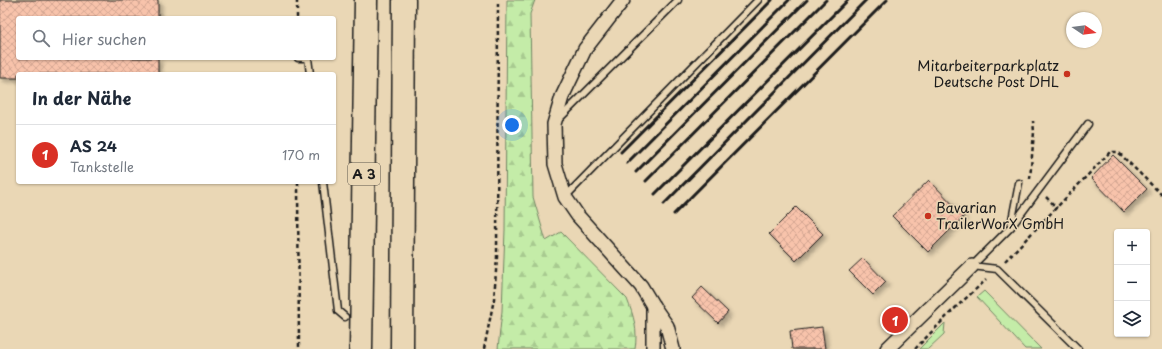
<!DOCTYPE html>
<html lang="de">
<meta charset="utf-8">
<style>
body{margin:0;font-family:"Playpen Sans",sans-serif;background:#f6f6f7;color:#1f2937}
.controls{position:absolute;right:12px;bottom:12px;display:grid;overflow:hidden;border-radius:4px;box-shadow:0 1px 3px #0004}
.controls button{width:36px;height:36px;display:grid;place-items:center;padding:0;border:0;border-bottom:1px solid #e0e1e3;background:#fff;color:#1f2937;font:20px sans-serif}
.compass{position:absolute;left:1066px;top:12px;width:36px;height:36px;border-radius:50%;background:#fff;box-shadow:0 1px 3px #0004;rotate:103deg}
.you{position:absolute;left:512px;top:125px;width:14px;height:14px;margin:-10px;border:3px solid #fff;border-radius:50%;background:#1a73e8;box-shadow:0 0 0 6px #1a73e833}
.badge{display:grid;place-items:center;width:26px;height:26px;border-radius:50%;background:#d93025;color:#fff;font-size:13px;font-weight:700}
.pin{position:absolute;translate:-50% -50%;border:2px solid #fff;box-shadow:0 1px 4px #0006}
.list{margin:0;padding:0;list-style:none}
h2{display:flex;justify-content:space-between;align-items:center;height:52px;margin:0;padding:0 16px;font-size:17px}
h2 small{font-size:13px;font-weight:400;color:#747a83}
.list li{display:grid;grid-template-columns:26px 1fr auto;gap:12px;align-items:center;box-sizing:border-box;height:60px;padding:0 16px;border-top:1px solid #e0e1e3}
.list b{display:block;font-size:15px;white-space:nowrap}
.list p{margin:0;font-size:13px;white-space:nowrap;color:#747a83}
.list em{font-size:13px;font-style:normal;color:#747a83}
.icon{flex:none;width:22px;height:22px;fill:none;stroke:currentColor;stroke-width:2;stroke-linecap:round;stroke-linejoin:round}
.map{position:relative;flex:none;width:1162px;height:349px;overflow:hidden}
.search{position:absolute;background:#fff;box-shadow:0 1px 3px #0004;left:16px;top:16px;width:320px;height:44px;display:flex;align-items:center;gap:10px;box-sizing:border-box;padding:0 14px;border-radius:4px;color:#747a83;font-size:15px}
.panel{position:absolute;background:#fff;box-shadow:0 1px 3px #0004;left:16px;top:72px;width:320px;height:112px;border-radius:4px}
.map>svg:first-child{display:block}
.grass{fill:#c4eca8;stroke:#708462}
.forest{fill:url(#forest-firs);stroke:#708462}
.building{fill:url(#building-cross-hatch);stroke:#1c1c1c;filter:url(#shadow)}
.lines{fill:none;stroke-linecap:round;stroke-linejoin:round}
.service-casing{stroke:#1c1c1c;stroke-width:9}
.minor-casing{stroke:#1c1c1c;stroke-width:16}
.motorway-casing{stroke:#1c1c1c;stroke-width:25}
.path{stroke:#1c1c1c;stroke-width:2.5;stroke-dasharray:4 3;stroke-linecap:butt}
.service{stroke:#ead7b5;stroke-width:6}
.minor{stroke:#ead7b5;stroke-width:13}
.motorway{stroke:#ead7b5;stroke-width:22}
.rail{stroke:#1c1c1c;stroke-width:3}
.poi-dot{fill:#c8321e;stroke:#ead7b5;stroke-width:1.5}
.labels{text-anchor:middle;stroke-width:3;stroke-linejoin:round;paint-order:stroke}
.shield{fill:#ead7b5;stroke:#5a544a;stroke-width:1}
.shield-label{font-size:13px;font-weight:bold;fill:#1c1c1c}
.poi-label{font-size:14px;fill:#1c1c1c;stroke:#ead7b5;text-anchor:end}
</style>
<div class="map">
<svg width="1162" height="349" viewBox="0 0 1162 349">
<defs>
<pattern id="forest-firs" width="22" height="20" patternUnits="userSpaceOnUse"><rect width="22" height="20" fill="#c4eca8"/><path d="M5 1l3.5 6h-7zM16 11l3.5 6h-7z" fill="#a8ca90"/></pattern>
<pattern id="building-cross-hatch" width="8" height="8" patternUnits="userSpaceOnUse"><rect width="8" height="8" fill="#f8c3ab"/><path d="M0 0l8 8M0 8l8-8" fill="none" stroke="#d4a793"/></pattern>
<filter id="shadow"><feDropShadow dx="3.5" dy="3.5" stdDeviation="2" flood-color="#0004"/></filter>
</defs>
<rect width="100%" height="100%" fill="#ead7b5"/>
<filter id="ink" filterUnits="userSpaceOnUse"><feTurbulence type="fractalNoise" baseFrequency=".025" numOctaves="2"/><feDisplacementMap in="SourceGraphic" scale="8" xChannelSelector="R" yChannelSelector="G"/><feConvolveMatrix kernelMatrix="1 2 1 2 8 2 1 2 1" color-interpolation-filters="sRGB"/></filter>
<g filter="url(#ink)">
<g class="grass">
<path d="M984 291 1041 349H1025L977 297Z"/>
<path d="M945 323 944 334 928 349H919Z"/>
</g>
<path class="forest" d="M507 0H535L530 14 533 197 546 241 561 232 627 299C634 317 638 330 635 349H498L502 311 505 230Z"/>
<g class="building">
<path d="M0 0H158V18H18V58H158V74H18V78H0Z"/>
<path d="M1113 155 1147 189 1124 212 1091 178Z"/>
<path d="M929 180 964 216 928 252 892 216Z"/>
<path d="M796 207 823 234 796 261 769 234Z"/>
<path d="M863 258 886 282 873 295 849 271Z"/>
<path d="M702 287 728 312 718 323 692 298Z"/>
<path d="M822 327 825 349H792L790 331Z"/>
</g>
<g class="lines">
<g class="service-casing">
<g id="service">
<path d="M298 58H308L310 74"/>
<path d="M558 120 678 0"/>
<path d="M323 182 338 311 345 317"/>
<path d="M565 197 758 0"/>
<path d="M1011 225 1019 183"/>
<path d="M972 266 1011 227 1088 124"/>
<path d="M972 266 997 269 1078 349"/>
</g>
</g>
<g class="minor-casing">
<g id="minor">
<path d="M623 0 585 49 562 97 554 124 555 164 565 197 578 216 641 286 653 306 667 326 673 349"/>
<path d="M653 306V349"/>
<path d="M887 349 972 266"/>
</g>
</g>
<g class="motorway-casing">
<g id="motorway">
<path d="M361 349 366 0"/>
<path d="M402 349 404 0"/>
</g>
</g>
<g class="path">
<path d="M297 0V18"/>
<path d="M1030 179 1034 132 1033 121"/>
<path d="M298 182 299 349"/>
<path d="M1046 197 1057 208"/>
<path d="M1005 261 1110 152H1118L1162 195"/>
<path d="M484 349 494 299 497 257 498 0"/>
<path d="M915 349 953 310 986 280"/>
</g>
<use href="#service" class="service"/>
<use href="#minor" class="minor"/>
<use href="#motorway" class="motorway"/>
<g class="rail">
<path d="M621 152 772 0"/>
<path d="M627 163 789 0"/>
<path d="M636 172 807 0"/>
<path d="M646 181 826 0"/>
<path d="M655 194 848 0"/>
<path d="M664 204 866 0"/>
<path d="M674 214 887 0"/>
</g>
</g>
</g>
<g class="poi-dot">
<circle cx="1067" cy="74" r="4"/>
<circle cx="928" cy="216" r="4"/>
</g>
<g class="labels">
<rect class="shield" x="348" y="163" width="32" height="22" rx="3"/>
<g class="shield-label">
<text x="364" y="179">A 3</text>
</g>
<g class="poi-label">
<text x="1059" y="71">Mitarbeiterparkplatz<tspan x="1059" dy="16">Deutsche Post DHL</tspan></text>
<text x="936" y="213" text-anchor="start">Bavarian<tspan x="936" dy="16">TrailerWorX GmbH</tspan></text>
</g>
</g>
</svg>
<div class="controls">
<button>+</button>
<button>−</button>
<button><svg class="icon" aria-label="layers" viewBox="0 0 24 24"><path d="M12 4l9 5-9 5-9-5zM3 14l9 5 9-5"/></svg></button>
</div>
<svg class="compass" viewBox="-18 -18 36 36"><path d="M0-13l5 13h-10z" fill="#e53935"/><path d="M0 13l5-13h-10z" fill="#747a83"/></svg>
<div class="you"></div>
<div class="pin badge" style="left:895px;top:320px">1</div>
<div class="search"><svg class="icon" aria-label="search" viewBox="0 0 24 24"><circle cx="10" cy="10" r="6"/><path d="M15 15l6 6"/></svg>Hier suchen</div>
<section class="panel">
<h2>In der Nähe<small></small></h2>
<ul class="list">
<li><span class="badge">1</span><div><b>AS 24</b><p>Tankstelle</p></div><em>170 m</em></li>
</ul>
</section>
</div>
